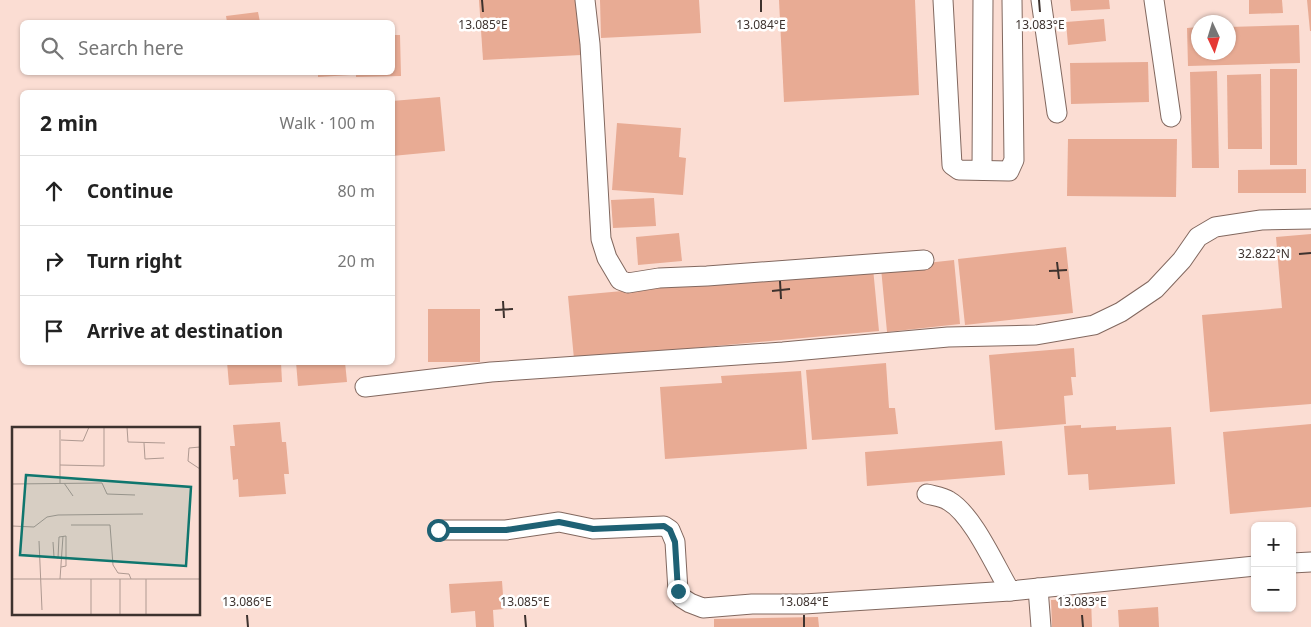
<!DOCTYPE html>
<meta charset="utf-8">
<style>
body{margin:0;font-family:"Noto Sans",sans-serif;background:#f2f2f2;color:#222}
.controls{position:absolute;right:15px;bottom:15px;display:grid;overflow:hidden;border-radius:8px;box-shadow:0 1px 4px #0004}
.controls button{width:45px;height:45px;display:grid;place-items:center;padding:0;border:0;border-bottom:1px solid #e0e0e0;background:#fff;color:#222;font:25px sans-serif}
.compass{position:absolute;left:1191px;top:15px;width:45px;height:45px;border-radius:50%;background:#fff;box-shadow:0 1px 4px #0004;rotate:176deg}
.stop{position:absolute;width:15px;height:15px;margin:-11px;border:4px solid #1e6174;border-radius:50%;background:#fff}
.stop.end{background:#1e6174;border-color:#fff;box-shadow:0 1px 5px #0008}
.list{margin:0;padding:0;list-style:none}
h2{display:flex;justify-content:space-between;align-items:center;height:65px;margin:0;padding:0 20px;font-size:21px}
h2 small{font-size:16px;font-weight:400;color:#767676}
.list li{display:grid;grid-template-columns:32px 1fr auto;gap:15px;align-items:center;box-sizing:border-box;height:70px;padding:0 20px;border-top:1px solid #e0e0e0}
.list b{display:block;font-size:19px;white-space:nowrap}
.list em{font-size:16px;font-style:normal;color:#767676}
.icon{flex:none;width:28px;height:28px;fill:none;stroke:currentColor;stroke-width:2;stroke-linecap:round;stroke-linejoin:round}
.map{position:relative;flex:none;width:1311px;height:627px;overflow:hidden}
.search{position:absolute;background:#fff;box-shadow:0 1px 4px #0004;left:20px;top:20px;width:375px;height:55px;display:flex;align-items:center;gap:12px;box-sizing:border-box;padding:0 18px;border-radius:8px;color:#767676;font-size:19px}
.panel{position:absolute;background:#fff;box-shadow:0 1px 4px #0004;left:20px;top:90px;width:375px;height:275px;border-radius:8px}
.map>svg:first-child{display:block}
.building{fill:#e8ab94}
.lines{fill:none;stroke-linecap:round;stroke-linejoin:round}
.minor-casing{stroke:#82685f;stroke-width:21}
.minor{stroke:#fff;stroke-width:19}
.route{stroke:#1e6174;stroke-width:6}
.ticks{fill:none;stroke:#3d322e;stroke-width:2}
.inset-road{fill:none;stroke:#af9991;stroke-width:1}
.view{fill:#0f766e;fill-opacity:0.15;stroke:#0f766e;stroke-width:2.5}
.inset-edge{fill:none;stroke:#3d322e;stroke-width:2.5}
.ticks-label{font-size:12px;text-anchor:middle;fill:#3d322e;stroke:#fff;stroke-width:5;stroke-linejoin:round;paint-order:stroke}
</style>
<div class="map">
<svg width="1311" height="627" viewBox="0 0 1311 627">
<rect width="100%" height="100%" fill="#fbddd3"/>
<g class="building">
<path d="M479 0H578L581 55 483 60Z"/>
<path d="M600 0H699L701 33 601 38Z"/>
<path d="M779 0H915L919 95 784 102Z"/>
<path d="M1070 0H1109L1110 9 1071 11Z"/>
<path d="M1249 0H1282L1283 13 1249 14Z"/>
<path d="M1307 0H1311V31H1310Z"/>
<path d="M258 12 260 22H227L226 16Z"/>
<path d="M1104 19 1106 41 1068 45 1066 22Z"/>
<path d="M1299 25 1300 63 1188 66 1187 28 1198 27V52H1228V27Z"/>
<path d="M392 35H400L401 76 356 77V72H392Z"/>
<path d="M1148 62 1149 102 1071 104 1070 63Z"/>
<rect x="1270" y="69" width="27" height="96"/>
<path d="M1217 71 1219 168H1192L1190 72Z"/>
<path d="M318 72H351V75L318 77Z"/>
<path d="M1261 74 1262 149H1228L1227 75Z"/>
<path d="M440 97 445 151 392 156V101Z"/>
<path d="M617 123 681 128 679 157 686 158 683 195 612 190Z"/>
<path d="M1068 139H1177L1176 197 1067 196Z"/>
<path d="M1306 169V193H1238V170Z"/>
<path d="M654 198 656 226 613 228 611 200Z"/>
<path d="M679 233 682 261 638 265 636 237Z"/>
<path d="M1311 234V404L1210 412 1202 315 1282 308 1276 237Z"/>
<path d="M1066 247 1073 313 965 325 958 259Z"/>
<path d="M954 260 960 324 887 332 881 268Z"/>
<path d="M873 268 879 331 574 359 568 296Z"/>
<rect x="428" y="309" width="52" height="53"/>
<path d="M1074 348 1076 377H1071L1073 395 1064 396 1066 424 995 430 989 355Z"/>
<path d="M227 362H281L282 382 229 385Z"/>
<path d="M296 362H345L347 382 298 386Z"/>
<path d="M886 363 889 408H895L898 434 812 440 806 370Z"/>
<path d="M801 371 807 449 665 459 660 387 722 383 721 376Z"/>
<path d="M280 422 282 442H286L289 474H284L286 494 239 497 238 479 233 480 230 446H235L233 425Z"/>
<path d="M1311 424V507L1230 514 1223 432Z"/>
<path d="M1081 425V428L1116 426V430L1171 427 1175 484 1089 490 1088 474 1068 475 1064 426Z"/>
<path d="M1002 441 1005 475 867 486 865 452Z"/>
<path d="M502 581 504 609 493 610 494 627H476L475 611 451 613 449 584Z"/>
<path d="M1091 598 1092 627H1052L1051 600Z"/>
<path d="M1158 607 1159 627H1119L1118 610Z"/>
<path d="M818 617 819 627H714V619Z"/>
</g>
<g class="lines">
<g class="minor-casing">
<g id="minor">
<path d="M585 0 590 44 601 239 607 258 620 280 628 283 659 278 707 276 924 260"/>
<path d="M943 0 952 165 959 170 1009 171 1014 160 1012 0"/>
<path d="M1041 0 1057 113"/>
<path d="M1154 0 1171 117"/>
<path d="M982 170 983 0"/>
<path d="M365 387 491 372 783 352 948 337 1036 335 1094 325 1121 312 1155 289 1182 260 1198 237 1215 227 1261 220 1311 219"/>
<path d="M927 494C934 496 943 497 949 501 973 515 995 566 1010 591"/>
<path d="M438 530H506L559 522 593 529 664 526 670 530 675 542 678 591 682 598 690 603 703 608 752 604H804L1010 591 1255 566"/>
<path d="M1292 563 1311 562"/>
<path d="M1038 588 1041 627"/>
</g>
</g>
<use href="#minor" class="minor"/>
</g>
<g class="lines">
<path class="route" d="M438 530H506L559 522 593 529 664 526 670 530 675 542 678 591"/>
</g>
<path class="ticks" d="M482 0 483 12M761 0V12M1039 0 1040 12M1299 254 1311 253M1057 262 1059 279M1049 271 1067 270M780 281 781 299M772 291 790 289M503 301 504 318M495 310 513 309M247 615 248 627M525 615 526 627M804 615V627M1082 615 1083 627"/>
<g transform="translate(12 427)">
<rect width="188" height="188" fill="#fbddd3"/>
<path class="inset-road" d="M115 0 116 15 153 16M49 13 71 14 77 0M132 16 133 32 152 31M188 20 177 21 176 34 188 42M48 38 92 39V0M48 56V3M52 56 61 69M0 57 90 56 95 67 123 68M59 98H98L101 138 106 146 117 147 119 152M0 99 22 100 35 90 46 88 131 87M27 114 30 183M41 115 42 130 46 131M46 131 47 110 54 109V139L49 140M0 152H188M48 152 51 109M79 152V187M108 152V187M134 152V187"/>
<path class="view" d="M14 48 179 60 174 139 8 128Z"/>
<rect width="188" height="188" class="inset-edge"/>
</g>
<g class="ticks-label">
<text x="483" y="29">13.085°E</text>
<text x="761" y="29">13.084°E</text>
<text x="1040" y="29">13.083°E</text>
<text x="1264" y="258">32.822°N</text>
<text x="247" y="606">13.086°E</text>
<text x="525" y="606">13.085°E</text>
<text x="804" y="606">13.084°E</text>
<text x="1082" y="606">13.083°E</text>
</g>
</svg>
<div class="controls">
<button>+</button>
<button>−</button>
</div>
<svg class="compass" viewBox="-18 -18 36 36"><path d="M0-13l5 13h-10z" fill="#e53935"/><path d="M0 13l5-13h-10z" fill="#767676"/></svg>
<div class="stop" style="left:438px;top:530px"></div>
<div class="stop end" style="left:678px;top:591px"></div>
<div class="search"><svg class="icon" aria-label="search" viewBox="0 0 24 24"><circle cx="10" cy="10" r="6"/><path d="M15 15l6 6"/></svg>Search here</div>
<section class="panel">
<h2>2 min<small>Walk · 100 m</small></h2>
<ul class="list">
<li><svg class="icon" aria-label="ahead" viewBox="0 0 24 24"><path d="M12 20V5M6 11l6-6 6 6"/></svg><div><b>Continue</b></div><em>80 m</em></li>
<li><svg class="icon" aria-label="right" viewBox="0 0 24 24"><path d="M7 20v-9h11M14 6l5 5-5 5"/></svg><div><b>Turn right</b></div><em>20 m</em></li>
<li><svg class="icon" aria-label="arrive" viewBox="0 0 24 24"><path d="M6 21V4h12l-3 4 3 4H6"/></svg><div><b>Arrive at destination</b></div></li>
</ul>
</section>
</div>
